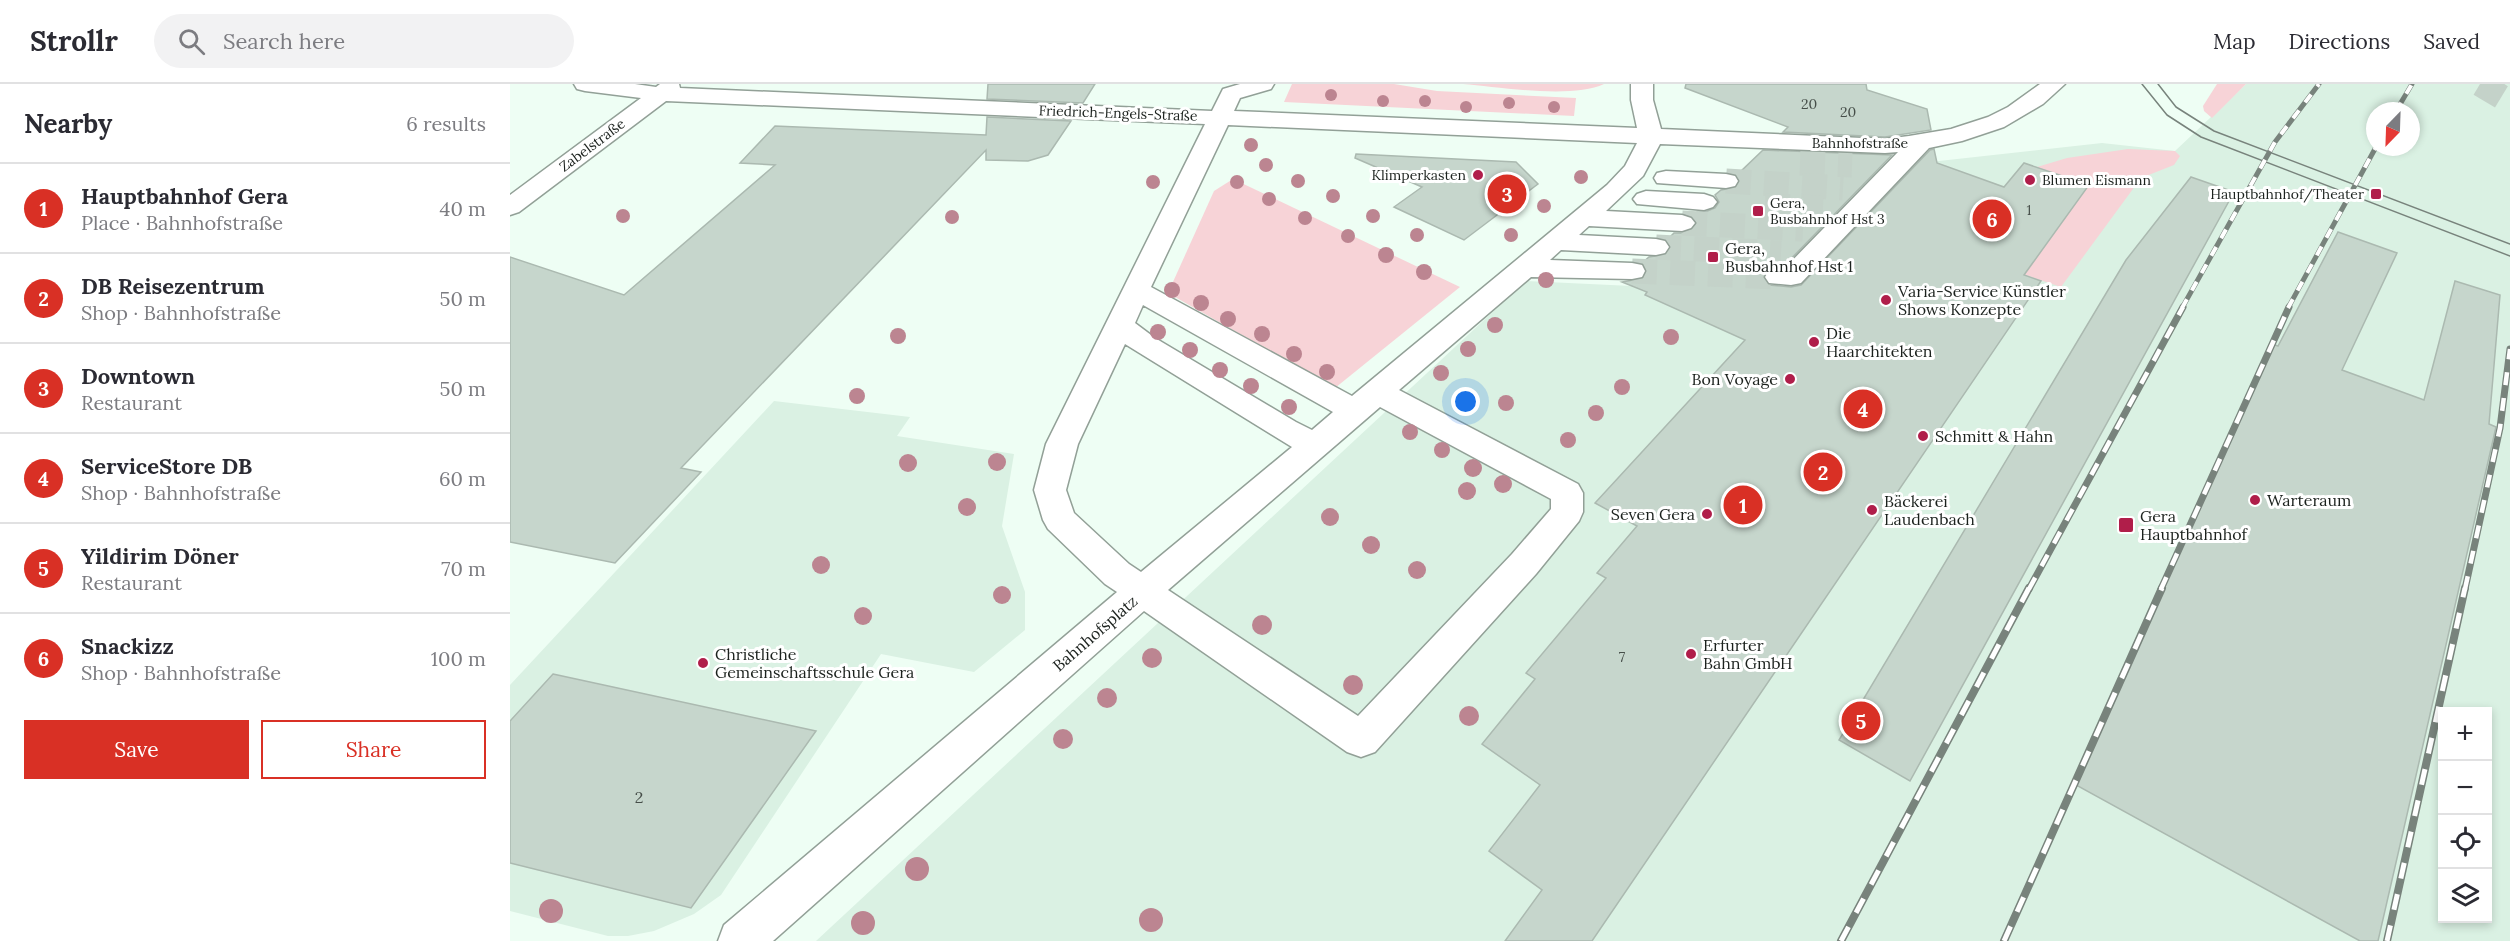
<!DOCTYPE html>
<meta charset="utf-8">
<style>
body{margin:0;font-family:Lora,serif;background:#f2f2f3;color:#2b2b33}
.controls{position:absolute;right:18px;bottom:18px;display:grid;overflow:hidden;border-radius:0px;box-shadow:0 3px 9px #0003}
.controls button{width:54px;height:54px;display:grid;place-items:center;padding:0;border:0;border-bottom:2px solid #e1e1e2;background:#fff;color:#2b2b33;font:30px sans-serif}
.compass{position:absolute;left:1856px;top:18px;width:54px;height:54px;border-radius:50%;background:#fff;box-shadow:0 3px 9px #0003;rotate:203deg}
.you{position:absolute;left:956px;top:318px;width:21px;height:21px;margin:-15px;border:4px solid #fff;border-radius:50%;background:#1a73e8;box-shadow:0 0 0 9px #1a73e833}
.badge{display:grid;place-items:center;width:39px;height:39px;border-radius:50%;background:#d93025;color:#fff;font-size:20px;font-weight:700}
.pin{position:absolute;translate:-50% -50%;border:3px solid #fff;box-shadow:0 2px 6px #0006}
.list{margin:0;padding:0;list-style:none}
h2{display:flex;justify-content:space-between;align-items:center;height:78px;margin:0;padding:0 24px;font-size:26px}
h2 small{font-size:20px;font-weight:400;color:#7c7c81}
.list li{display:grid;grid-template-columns:39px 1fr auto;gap:18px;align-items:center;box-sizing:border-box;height:90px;padding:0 24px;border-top:2px solid #e1e1e2}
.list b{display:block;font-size:22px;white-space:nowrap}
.list p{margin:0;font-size:20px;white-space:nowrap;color:#7c7c81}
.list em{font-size:20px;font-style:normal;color:#7c7c81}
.actions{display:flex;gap:12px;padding:18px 24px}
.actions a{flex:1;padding:14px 0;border:2px solid #d93025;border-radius:0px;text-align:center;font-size:21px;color:#d93025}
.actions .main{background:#d93025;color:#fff}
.icon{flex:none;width:33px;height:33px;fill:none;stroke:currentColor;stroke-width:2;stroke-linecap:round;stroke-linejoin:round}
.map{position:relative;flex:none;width:2000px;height:857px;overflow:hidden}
header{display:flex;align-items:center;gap:36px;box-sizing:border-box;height:84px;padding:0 30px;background:#fff;border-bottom:2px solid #e1e1e2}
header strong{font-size:28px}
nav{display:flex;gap:33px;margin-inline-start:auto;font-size:21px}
.search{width:420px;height:54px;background:#f2f2f3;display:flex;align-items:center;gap:15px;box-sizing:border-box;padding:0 21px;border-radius:33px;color:#7c7c81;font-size:22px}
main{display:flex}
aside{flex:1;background:#fff}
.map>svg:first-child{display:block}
.built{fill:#daf1e3;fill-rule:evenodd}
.green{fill:#f7d3d7}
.building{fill:#c6d6cc;stroke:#abb9b0;stroke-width:1.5}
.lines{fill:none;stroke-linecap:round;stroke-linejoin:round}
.minor-tunnel{stroke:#c4d2c9;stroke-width:25;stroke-dasharray:25 13;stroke-linecap:butt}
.major-tunnel{stroke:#c4d2c9;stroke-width:25;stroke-dasharray:25 13;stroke-linecap:butt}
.minor-casing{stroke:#92a097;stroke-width:3}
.minor{fill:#fff;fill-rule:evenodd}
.tram{stroke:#78837c;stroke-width:1.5}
.rail-far2-casing{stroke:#78837c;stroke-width:5}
.rail-far1-casing{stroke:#78837c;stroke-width:7}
.rail-casing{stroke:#78837c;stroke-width:8}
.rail-far2{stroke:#fff;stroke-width:4;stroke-dasharray:10;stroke-linecap:butt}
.rail-far1{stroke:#fff;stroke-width:4.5;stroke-dasharray:13;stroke-linecap:butt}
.rail{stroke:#fff;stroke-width:5;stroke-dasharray:16;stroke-linecap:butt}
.tree{fill:#bc8591}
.poi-dot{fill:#b01e4a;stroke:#fff;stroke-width:2}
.labels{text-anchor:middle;stroke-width:6;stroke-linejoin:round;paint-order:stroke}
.number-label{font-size:14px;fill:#464e49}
.far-street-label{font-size:14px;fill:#1b211d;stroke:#fff}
.far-poi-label{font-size:14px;fill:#1b211d;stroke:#fff;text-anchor:end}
.poi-label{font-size:16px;fill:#1b211d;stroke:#fff;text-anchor:start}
.street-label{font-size:16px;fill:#1b211d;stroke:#fff}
.near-number-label{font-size:16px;fill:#464e49}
</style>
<header>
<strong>Strollr</strong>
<div class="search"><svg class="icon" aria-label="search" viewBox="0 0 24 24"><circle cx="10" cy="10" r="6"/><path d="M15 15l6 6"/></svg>Search here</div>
<nav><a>Map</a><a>Directions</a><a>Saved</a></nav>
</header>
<main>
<aside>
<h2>Nearby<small>6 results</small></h2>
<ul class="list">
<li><span class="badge">1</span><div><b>Hauptbahnhof Gera</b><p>Place · Bahnhofstraße</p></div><em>40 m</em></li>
<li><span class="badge">2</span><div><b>DB Reisezentrum</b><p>Shop · Bahnhofstraße</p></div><em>50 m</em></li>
<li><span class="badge">3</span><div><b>Downtown</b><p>Restaurant</p></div><em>50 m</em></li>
<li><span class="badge">4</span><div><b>ServiceStore DB</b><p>Shop · Bahnhofstraße</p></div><em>60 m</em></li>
<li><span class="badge">5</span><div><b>Yildirim Döner</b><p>Restaurant</p></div><em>70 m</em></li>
<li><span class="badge">6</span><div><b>Snackizz</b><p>Shop · Bahnhofstraße</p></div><em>100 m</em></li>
</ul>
<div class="actions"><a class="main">Save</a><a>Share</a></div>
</aside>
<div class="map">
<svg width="2000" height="857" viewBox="0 0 2000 857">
<rect width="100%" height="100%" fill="#eefef4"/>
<g class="built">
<path d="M1736 0H2000V857H306L1016 197 1293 210 1420 78 1592 59 1665 67ZM1865 27H1901V63H1865ZM1932 628H1978V834H1932Z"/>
<path d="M264 317 400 333 387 352 504 370 492 442 515 508V546L464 588 371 570 211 811 184 830 144 847 118 852H98L0 827V601Z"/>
</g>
<g class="green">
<path d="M782 0H884L927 7 1066 14 1064 32 774 18Z"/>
<path d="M953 0H1094C1062 15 989 3 953 0Z"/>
<path d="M1707 0H1736L1702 34 1694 27 1693 22Z"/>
<path d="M1618 65 1665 67 1670 72 1664 81 1631 94 1551 203 1486 181 1514 182 1525 176 1579 101 1527 83 1557 74Z"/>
<path d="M723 95 950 203 825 304 658 209 704 107Z"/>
</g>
<g class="building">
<path d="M478 0H585L573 19 477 15Z"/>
<path d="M1176 0H1356L1357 6 1417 25 1421 46 1375 53 1273 48 1278 43 1175 4Z"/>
<path d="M477 33 561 37 538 71 518 77 476 76V66L171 384 191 388 105 479 0 458V173L114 211 265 81 230 79 265 42 476 51Z"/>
<path d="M1424 65 1427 79 1494 103 1514 79 1579 101 1514 191 1531 197 1082 857H995L1032 806 979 767 1030 701 972 660 1025 595 1016 589 1096 494 1087 489 1127 442 1085 419 1235 256 1135 211 1137 208 1112 198 1134 194 1137 186 1132 179 1139 173 1157 170 1161 164 1157 156 1164 149H1173L1183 145 1187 139 1182 132 1187 128H1195L1205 124 1209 118 1205 111 1211 106 1227 103 1230 96 1227 91 1253 66 1382 71 1273 183 1259 185 1253 192 1259 201 1281 203 1291 201 1420 66Z"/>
<path d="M846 70 1006 78 1028 100 954 156 884 123 912 103 845 74Z"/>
<path d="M1681 93 1724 108 1400 697 1329 656 1616 176Z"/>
<path d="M1828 148 1887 169 1832 286 1914 316 1945 197 1990 211 1979 340 1986 343 1868 857H1850L1566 701 1762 260 1768 262Z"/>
<path d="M43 590 306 647 181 824 0 779V637Z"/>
</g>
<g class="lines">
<g class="minor-tunnel">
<path d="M1290 79 1342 81"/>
<path d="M1216 97 1333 104"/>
<path d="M1255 122 1313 124"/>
<path d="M1172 139 1293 145"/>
<path d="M1146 163 1271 169"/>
<path d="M1122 187 1269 193"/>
</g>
<path class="major-tunnel" d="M1970 0 2000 18"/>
<g class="minor-casing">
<g id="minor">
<path d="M64 0H125L146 3 150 0H169L170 4 702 27 713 5 730 0H764L761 5 730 14 724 27 1127 44 1121 16V0H1143V16L1151 45 1375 55 1399 52 1441 45 1478 33 1498 23 1530 0H1555L1533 20 1494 43 1452 57 1419 64 1291 199 1281 201 1259 199 1255 193 1259 187 1274 185 1388 68 1375 69 1150 60 1133 92 1096 127 1172 131 1181 134 1185 139 1181 144 1172 147 1079 142 1069 151 1146 155 1155 157 1159 163 1155 169 1146 171 1051 166 1040 176 1122 179 1132 181 1135 187 1132 193 1122 195 1021 193 889 306 1068 400 1073 409V428L1069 437 1026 490 865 668 851 673 837 668 634 527 263 857H208L214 841 607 508 595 500 538 445 533 436 524 406 536 360 695 40 156 17 9 128 0 131V111L131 14 75 7 67 5ZM718 41 1127 59 1115 82 1097 101 842 312 641 203ZM633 221 823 328 802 346 786 338 645 254 625 239ZM615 260 782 363 631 488 619 480 564 429 556 406 568 360ZM870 323 1041 415V425L1002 470 848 632 658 506Z"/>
<path d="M1156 87 1216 90 1225 92 1228 97 1225 102 1216 104 1147 99 1144 94 1147 89Z"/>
<path d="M1136 107 1194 110 1203 113 1207 118 1203 123 1194 126 1127 120 1123 115 1127 110Z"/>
</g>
</g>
<use href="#minor" class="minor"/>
<g class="tram">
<path d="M1632 0 1657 31 1691 53 2000 172"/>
<path d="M1648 0 1666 23 1704 47 2000 160"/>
</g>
<g class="rail-far2-casing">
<g id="rail-far2">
<path d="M1886 27 1902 0"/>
<path d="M1672 224 1765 58 1809 0"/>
<path d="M1778 224 1866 63"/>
</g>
</g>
<g class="rail-far1-casing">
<g id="rail-far1">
<path d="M1519 505 1673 223"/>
<path d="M1651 505 1779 223"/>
<path d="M1955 505 1990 344 2000 265"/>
</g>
</g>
<g class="rail-casing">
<g id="rail">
<path d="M1331 857 1519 504"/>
<path d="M1494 857 1652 504"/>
<path d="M1877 857 1955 504"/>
</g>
</g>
<use href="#rail-far2" class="rail-far2"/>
<use href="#rail-far1" class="rail-far1"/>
<use href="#rail" class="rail"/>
</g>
<g class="tree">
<circle cx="821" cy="11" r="6"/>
<circle cx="873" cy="17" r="6"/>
<circle cx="915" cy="17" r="6"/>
<circle cx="999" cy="19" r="6"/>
<circle cx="956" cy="23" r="6"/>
<circle cx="1044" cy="23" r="6"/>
<circle cx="741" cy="61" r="7"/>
<circle cx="756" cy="81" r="7"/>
<circle cx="1071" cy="93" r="7"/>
<circle cx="788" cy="97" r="7"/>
<circle cx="643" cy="98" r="7"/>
<circle cx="727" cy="98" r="7"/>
<circle cx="823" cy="112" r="7"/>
<circle cx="759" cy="115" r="7"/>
<circle cx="1034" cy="122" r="7"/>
<circle cx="113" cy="132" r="7"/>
<circle cx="863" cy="132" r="7"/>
<circle cx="442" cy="133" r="7"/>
<circle cx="795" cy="134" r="7"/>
<circle cx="907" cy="151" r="7"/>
<circle cx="1001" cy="151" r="7"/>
<circle cx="838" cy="152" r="7"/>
<circle cx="876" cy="171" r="8"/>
<circle cx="914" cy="188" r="8"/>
<circle cx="1036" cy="196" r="8"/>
<circle cx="662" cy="206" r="8"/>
<circle cx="691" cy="219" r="8"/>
<circle cx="718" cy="235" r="8"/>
<circle cx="985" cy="241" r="8"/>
<circle cx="648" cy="248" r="8"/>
<circle cx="752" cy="250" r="8"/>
<circle cx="388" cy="252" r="8"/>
<circle cx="1161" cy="253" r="8"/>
<circle cx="958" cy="265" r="8"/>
<circle cx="680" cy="266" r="8"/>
<circle cx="784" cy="270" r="8"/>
<circle cx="710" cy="286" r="8"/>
<circle cx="817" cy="288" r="8"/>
<circle cx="931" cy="289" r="8"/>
<circle cx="741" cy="302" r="8"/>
<circle cx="1112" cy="303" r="8"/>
<circle cx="347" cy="312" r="8"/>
<circle cx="996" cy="319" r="8"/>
<circle cx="779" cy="323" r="8"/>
<circle cx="1086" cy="329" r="8"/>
<circle cx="900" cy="348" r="8"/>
<circle cx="1058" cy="356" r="8"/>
<circle cx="932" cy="366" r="8"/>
<circle cx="487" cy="378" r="9"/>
<circle cx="398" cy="379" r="9"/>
<circle cx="963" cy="384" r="9"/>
<circle cx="993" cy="400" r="9"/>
<circle cx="957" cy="407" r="9"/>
<circle cx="457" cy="423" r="9"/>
<circle cx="820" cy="433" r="9"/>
<circle cx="861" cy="461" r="9"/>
<circle cx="311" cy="481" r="9"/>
<circle cx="907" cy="486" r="9"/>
<circle cx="492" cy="511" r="9"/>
<circle cx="353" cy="532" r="9"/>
<circle cx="752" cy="541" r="10"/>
<circle cx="642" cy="574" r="10"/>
<circle cx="843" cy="601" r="10"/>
<circle cx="597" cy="614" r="10"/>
<circle cx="959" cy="632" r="10"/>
<circle cx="553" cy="655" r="10"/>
<circle cx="407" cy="785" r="12"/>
<circle cx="41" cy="827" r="12"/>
<circle cx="641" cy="836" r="12"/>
<circle cx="353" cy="839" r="12"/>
</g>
<g class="poi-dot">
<circle cx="968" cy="91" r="6"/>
<circle cx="1520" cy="96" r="6"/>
<rect x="1860" y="104" width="12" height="12" rx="3"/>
<rect x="1242" y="121" width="12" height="12" rx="3"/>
<rect x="1197" y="167" width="12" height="12" rx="3"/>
<circle cx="1376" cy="216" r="6"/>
<circle cx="1304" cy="258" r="6"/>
<circle cx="1280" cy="295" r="6"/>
<circle cx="1413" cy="352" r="6"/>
<circle cx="1745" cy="416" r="6"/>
<circle cx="1362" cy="426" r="6"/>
<circle cx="1197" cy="430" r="6"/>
<rect x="1608" y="433" width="16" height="16" rx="3"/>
<circle cx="1181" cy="570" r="6"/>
<circle cx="193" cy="579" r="6"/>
</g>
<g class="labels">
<g class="number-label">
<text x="1299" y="25">20</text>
<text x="1338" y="33">20</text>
<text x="1519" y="131">1</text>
<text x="1112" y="578">7</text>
</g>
<g class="far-street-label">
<text transform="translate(608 29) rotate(2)" y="5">Friedrich-Engels-Straße</text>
<text x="1350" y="64">Bahnhofstraße</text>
<text transform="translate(82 61) rotate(-37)" y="5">Zabelstraße</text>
</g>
<g class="far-poi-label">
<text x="956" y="96">Klimperkasten</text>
<text x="1532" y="101" text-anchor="start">Blumen Eismann</text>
<text x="1854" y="115">Hauptbahnhof/Theater</text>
<text x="1260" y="124" text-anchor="start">Gera,<tspan x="1260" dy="16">Busbahnhof Hst 3</tspan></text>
</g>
<g class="poi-label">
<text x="1215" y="170">Gera,<tspan x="1215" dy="18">Busbahnhof Hst 1</tspan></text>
<text x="1388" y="213">Varia-Service Künstler<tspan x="1388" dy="18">Shows Konzepte</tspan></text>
<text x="1316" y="255">Die<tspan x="1316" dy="18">Haarchitekten</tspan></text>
<text x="1268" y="301" text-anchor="end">Bon Voyage</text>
<text x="1425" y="358">Schmitt &amp; Hahn</text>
<text x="1757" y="422">Warteraum</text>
<text x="1374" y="423">Bäckerei<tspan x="1374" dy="18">Laudenbach</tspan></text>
<text x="1185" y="436" text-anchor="end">Seven Gera</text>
<text x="1630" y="438">Gera<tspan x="1630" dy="18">Hauptbahnhof</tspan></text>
<text x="1193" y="567">Erfurter<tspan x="1193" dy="18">Bahn GmbH</tspan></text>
<text x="205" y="576">Christliche<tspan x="205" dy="18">Gemeinschaftsschule Gera</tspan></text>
</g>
<g class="street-label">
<text transform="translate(585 549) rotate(-41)" y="6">Bahnhofsplatz</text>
</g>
<g class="near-number-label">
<text x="129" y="719">2</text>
</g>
</g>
</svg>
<div class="controls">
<button>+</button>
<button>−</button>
<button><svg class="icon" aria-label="locate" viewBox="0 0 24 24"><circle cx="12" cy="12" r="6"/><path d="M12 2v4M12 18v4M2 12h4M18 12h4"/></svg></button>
<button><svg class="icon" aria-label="layers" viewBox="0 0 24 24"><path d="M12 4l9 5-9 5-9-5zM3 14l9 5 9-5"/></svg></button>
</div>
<svg class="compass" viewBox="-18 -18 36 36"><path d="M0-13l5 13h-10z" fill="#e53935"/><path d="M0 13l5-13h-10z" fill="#7c7c81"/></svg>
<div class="you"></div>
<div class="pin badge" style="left:1233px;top:421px">1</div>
<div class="pin badge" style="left:1313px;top:388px">2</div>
<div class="pin badge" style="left:997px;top:110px">3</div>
<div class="pin badge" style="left:1353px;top:325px">4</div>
<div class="pin badge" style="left:1351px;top:637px">5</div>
<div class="pin badge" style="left:1482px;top:135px">6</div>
</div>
</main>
